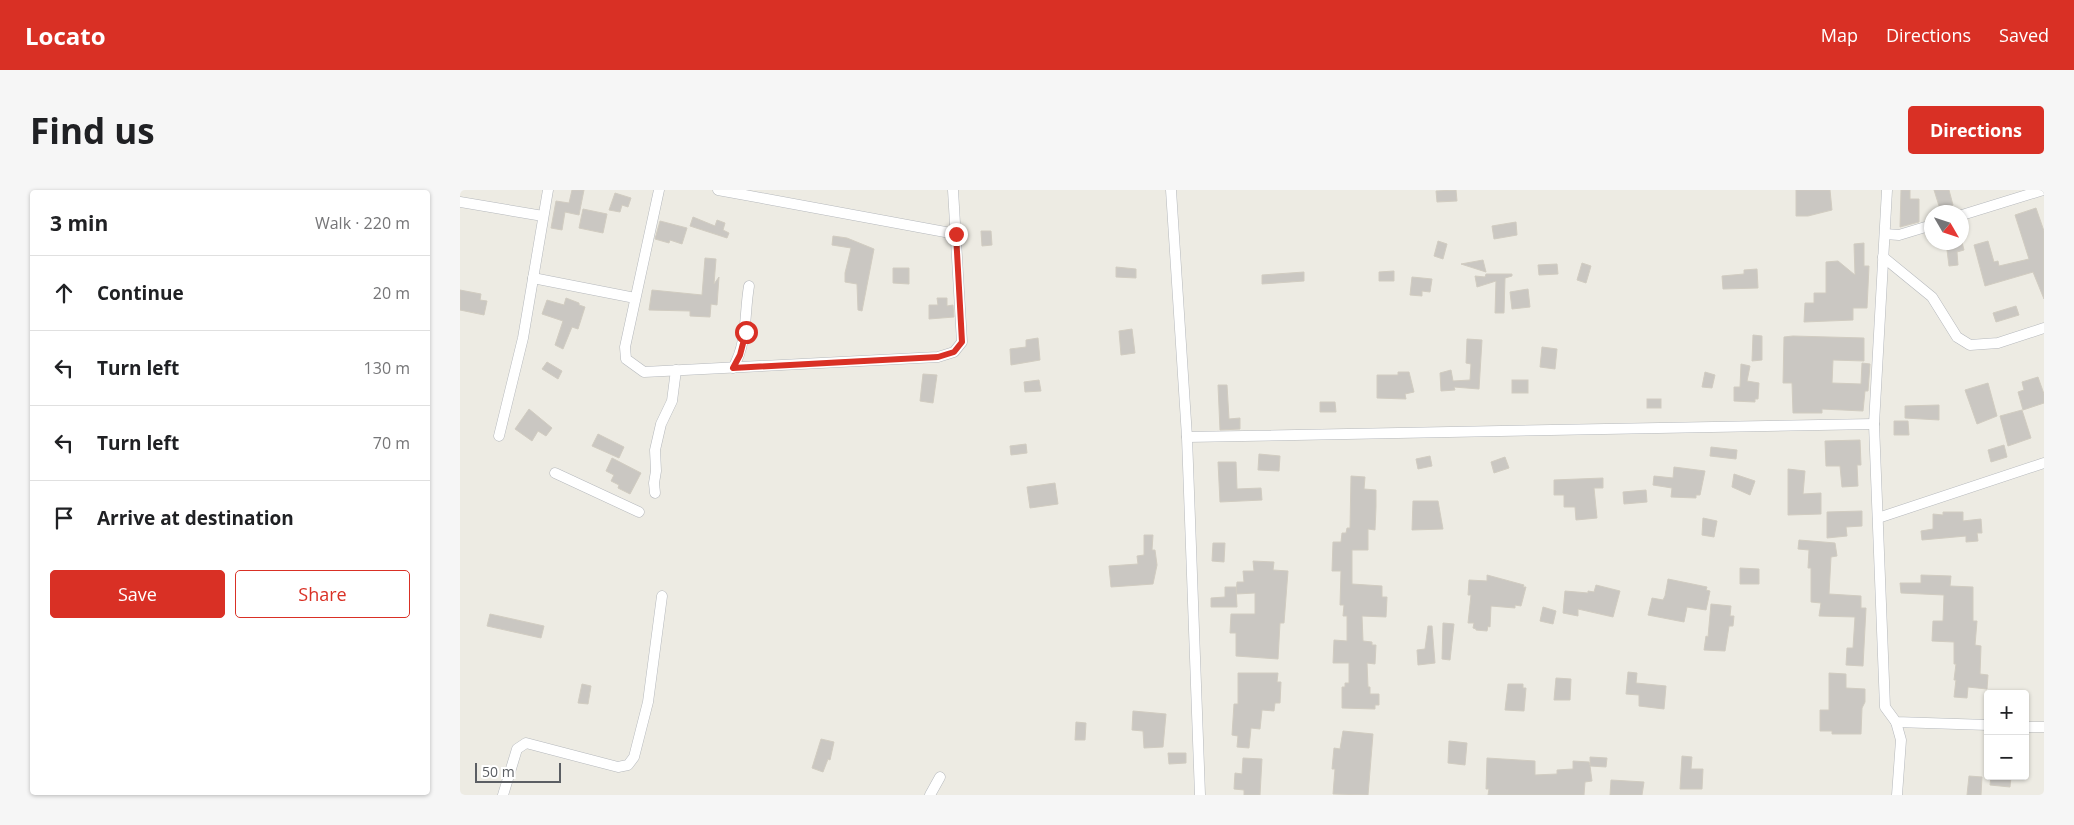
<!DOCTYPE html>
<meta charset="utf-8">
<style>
body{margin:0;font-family:"Open Sans",sans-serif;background:#f6f6f6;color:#202124}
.controls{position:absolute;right:15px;bottom:15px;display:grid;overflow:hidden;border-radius:5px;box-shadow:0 1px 4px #0004}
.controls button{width:45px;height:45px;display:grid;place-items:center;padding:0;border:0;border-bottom:1px solid #e0e0e0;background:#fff;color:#202124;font:25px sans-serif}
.compass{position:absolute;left:1464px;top:15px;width:45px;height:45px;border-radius:50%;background:#fff;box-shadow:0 1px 4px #0004;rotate:129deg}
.scale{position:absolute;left:15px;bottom:12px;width:86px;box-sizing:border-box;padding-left:5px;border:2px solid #5b5e63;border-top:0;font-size:14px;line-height:18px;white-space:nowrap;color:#5b5e63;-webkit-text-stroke:4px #fff;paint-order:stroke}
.stop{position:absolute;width:15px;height:15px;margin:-11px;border:4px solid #d93025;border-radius:50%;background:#fff}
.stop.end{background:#d93025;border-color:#fff;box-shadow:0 1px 5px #0008}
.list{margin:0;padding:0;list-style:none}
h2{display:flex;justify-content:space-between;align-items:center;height:65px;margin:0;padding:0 20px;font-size:21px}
h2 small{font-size:16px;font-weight:400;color:#757577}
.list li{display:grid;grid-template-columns:32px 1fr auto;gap:15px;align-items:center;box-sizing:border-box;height:75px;padding:0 20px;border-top:1px solid #e0e0e0}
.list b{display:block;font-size:19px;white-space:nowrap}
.list em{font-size:16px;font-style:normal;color:#757577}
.actions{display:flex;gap:10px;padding:15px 20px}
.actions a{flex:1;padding:11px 0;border:1px solid #d93025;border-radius:5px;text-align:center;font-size:18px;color:#d93025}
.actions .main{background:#d93025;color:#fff}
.icon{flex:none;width:28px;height:28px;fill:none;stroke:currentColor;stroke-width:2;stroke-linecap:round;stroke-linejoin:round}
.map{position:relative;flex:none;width:1584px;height:605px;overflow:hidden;border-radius:5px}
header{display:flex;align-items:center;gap:30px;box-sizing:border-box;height:70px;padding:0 25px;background:#d93025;color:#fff}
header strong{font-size:24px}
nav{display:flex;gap:28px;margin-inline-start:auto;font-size:18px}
.intro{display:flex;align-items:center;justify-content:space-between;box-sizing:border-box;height:120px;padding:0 30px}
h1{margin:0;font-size:35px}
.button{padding:12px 22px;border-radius:5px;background:#d93025;color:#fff;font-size:18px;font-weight:700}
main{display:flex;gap:30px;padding:0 30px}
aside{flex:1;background:#fff;border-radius:5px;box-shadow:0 1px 4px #0004}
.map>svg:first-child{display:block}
.building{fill:#cac7c2;stroke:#d1ccc1}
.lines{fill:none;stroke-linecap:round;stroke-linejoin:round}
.minor-casing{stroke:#b5b8bc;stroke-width:11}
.minor{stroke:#fff;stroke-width:10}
.route{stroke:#d93025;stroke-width:6}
</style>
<header>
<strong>Locato</strong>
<nav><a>Map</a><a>Directions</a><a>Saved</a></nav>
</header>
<div class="intro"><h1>Find us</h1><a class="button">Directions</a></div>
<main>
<aside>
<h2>3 min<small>Walk · 220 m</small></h2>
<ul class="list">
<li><svg class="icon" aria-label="ahead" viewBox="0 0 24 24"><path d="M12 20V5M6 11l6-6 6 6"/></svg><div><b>Continue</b></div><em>20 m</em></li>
<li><svg class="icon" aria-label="left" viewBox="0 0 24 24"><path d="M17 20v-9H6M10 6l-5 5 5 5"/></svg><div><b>Turn left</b></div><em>130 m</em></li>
<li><svg class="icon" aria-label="left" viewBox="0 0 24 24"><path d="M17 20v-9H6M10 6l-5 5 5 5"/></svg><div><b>Turn left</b></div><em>70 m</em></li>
<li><svg class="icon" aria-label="arrive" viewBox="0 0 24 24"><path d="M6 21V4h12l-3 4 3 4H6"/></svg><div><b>Arrive at destination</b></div></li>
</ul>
<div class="actions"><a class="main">Save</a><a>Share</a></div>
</aside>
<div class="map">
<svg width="1584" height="605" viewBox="0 0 1584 605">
<rect width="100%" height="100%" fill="#edebe3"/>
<g class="building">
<path d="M112 0H124L119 25 105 22 102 40 91 38 96 11 109 13Z"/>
<path d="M996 0 997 11 977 12 976 1Z"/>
<path d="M1336 0H1370L1372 20 1348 26H1336Z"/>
<path d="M1441 0H1450V9H1459V32L1440 37Z"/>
<path d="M1474 0H1489L1493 15 1480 19Z"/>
<path d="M155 3 171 8 168 17 162 15 160 22 149 20Z"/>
<path d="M1576 18 1584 41V109L1573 82 1525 96 1514 55 1528 51 1534 72 1538 71 1539 76 1569 69 1555 25Z"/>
<path d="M123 19 147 24 143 43 119 38Z"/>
<path d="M233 27 255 36 257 30 265 33 263 40 269 43 267 48 230 36Z"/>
<path d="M200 31 227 38 222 54 210 50 209 53 195 49Z"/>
<path d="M1056 32 1057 45 1034 49 1032 36Z"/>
<path d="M521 41H531L532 55 522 56Z"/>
<path d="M373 46 387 48 414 59 402 121 398 120 397 94 385 92V83L391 58 372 55Z"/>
<path d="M978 51 987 54 983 69 974 66Z"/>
<path d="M1486 52H1502L1504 60 1497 62 1498 75 1489 76Z"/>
<path d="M1404 53V76H1409L1407 118H1393V130L1344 132 1345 113H1354V103H1366V72L1378 71 1395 85 1394 54Z"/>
<path d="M245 68 256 69 254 94 259 87 257 115 251 114 250 127 230 126V121L189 120 192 100 242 105Z"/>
<path d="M1023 70 1026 82 1001 74Z"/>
<path d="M1122 73 1131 76 1126 93 1117 90Z"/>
<path d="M1097 74 1098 84 1079 85 1078 75Z"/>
<path d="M656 77 676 79V88L656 87Z"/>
<path d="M433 78H449V94L433 93Z"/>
<path d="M1297 79 1298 98 1263 99 1262 86 1284 84V80Z"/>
<path d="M934 81V91H919V82Z"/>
<path d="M844 82V91L802 94V85Z"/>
<path d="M1026 84H1052V86L1045 88 1044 123H1035L1036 91 1017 97 1015 86 1025 87Z"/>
<path d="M952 87 972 89 970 102 962 101V106L950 105Z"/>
<path d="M1068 99 1070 117 1052 119 1050 102Z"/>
<path d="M0 100 21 104 20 110 27 111 24 125 0 120Z"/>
<path d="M106 108 119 113V115L125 117 118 139 112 137 103 159 95 155 103 131 82 124 87 110 104 115Z"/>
<path d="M477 108H487V116L493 115 494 127 469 129V115H478Z"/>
<path d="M1556 116 1559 125 1536 132 1533 123Z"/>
<path d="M672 139 675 163 661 165 659 141Z"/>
<path d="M1293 145 1302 146V170L1292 171Z"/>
<path d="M1333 146 1404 148V171L1373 170 1372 193 1401 194 1402 173 1410 174 1408 201H1405L1403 221 1362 219V223H1333L1332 193H1323L1324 147Z"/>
<path d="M578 148 580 170 551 175 550 159 566 157V150Z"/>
<path d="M1007 149 1022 150 1019 199 994 197 995 200 981 201 980 183 991 180 993 191 1010 190 1011 174 1006 173Z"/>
<path d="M1082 157 1097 159 1095 179 1080 177Z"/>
<path d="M87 172 102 181 98 189 82 179Z"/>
<path d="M1281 174 1290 176 1287 191 1299 193 1298 209H1295V212L1274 211V197H1280Z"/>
<path d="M938 182H949L954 202 945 204 946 209 917 208V185H938Z"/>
<path d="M1245 182 1255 185 1252 198 1242 197Z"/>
<path d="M463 184 477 185 473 213 460 211Z"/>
<path d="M1578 187 1584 204V213L1563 220 1558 202 1564 200 1562 192Z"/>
<path d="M579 190 581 201 565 202 564 192Z"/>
<rect x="1052" y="190" width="16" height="13"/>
<path d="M1528 193 1537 226 1517 234 1505 200Z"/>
<path d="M758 195H767L769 229 780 228V239L760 240Z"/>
<rect x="1187" y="209" width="14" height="9"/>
<path d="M860 212H875L876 222H860Z"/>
<path d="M1479 215V230L1445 228V216Z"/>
<path d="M69 219 92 238 86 246 78 241 72 251 55 239Z"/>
<path d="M1562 220 1571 248 1548 256 1540 226Z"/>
<path d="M1434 231H1448L1449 245H1434Z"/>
<path d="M138 244 164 257 159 268 132 256Z"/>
<path d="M1400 250 1401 275H1397L1398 296 1382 297 1380 276H1366L1365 251Z"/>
<path d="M566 254 567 263 551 265 550 256Z"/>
<path d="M1544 255 1547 267 1531 272 1528 260Z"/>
<path d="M1251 257 1277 260 1276 269 1250 266Z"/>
<path d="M799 264 820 266 819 281 798 280Z"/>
<path d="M970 266 972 276 958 279 956 269Z"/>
<path d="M1045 267 1049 278 1034 283 1031 272Z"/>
<path d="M152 268 181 283 170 304 158 298 159 295 151 291 154 285 146 281Z"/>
<path d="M758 272H776L777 299 801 298 802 310 760 312Z"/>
<path d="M1214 277 1245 281 1240 305H1236V308L1211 307 1212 298 1193 295 1194 286 1213 288Z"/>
<path d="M1328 279 1345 281 1343 304 1361 303V324L1328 325Z"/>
<path d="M1274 284 1295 291 1290 305 1272 297Z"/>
<path d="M891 286 905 287 904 299 916 300V317L915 340 908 339V360H892V394L922 396V407H927L926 427 902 426 903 451 912 452V455H916L915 474 907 473 908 497H910V504H919V515H915V519L882 518V497H885V493H889V473H873L874 450 887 451V426H883L884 415H880L881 381H872L873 352H881L882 343H886L887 338H890Z"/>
<path d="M1143 288V298H1134L1137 328 1116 330 1115 317H1104V305H1094V290Z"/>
<path d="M595 293 598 314 570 318 567 297Z"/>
<path d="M1186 300 1187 312 1164 314 1163 302Z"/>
<path d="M953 311H978L983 339 952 340Z"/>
<path d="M1402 321V336L1386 337 1387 346 1367 348V322Z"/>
<path d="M1483 322H1503V331L1521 329 1522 343H1517L1518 351 1506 352V346L1462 350 1461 341 1473 339V324L1483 325Z"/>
<path d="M1243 328 1257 331 1254 347 1242 345Z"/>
<path d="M684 345H693L692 360H695L697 375 693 394 651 397 649 376 678 374 677 366 684 365Z"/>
<path d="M1339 350 1375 353 1377 366 1371 367 1369 404 1401 406V418H1406L1403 476 1386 475 1387 458H1393L1395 427 1359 426 1361 413 1351 412V378H1348L1349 360 1338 359Z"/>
<path d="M753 353H765L764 372 752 371Z"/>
<path d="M793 371 814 372 813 380 828 381 824 433H820L818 469 776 466V443H770L771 424H795V403L776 404 777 392H784L783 381H794Z"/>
<path d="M1280 378 1299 379V394H1280Z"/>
<path d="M1027 385 1064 395 1063 397H1066L1061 416 1055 415V418L1031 416 1030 437 1028 436 1027 441 1016 440V439L1013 438 1014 433H1008L1011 405H1008L1009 390 1027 391Z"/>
<path d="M1461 385 1491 386 1490 396 1513 397V431H1517L1515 455 1521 456 1520 484 1528 485 1527 499 1508 497 1507 508 1494 507 1496 490H1494L1496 474H1494V452L1472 451 1473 431H1483L1484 405 1441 403 1440 393H1461Z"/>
<path d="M1208 389 1247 397 1246 400 1250 401 1246 420 1227 417 1224 432 1188 425 1192 408 1203 410 1205 406Z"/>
<path d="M1136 395 1160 401 1153 427 1118 419V426L1103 423 1105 401 1128 403V401L1134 402Z"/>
<path d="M765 397H776L777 417H751V408L765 407Z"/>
<path d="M1251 414 1271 416 1270 426H1274L1273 436H1269L1265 461 1244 460 1246 446 1248 447Z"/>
<path d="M1083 417 1096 421 1093 434 1080 431Z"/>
<path d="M30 424 84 436 81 448 27 436Z"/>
<path d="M983 433 994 434 990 470 982 469Z"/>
<path d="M968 436H972L975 473 958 475 957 460 965 459Z"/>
<path d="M1168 482 1177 483 1176 493 1206 496 1204 519 1179 516V505L1166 504Z"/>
<path d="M778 483H818L817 492H821L820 513H815L814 521 802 520 800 539 791 538 789 558 777 557 778 546 772 545 774 514H778Z"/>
<path d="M1369 483 1386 484V498L1405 499V512L1402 518 1401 544H1372V541H1360V520H1369Z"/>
<path d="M1096 488 1111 489 1110 510H1094Z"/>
<path d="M122 494 131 496 128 514 118 513Z"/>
<path d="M1048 494H1063V498H1066L1064 521 1045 520Z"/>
<path d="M673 521 706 524 703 557 684 558 683 541 672 540Z"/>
<path d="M616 532 626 533 625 550H615Z"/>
<path d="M883 541 913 544 908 605 873 604 875 579H872L874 558 880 559Z"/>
<path d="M361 549 374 552 370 570 368 569 363 582 352 578Z"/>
<path d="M989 551 1007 553 1005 575 988 573Z"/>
<path d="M708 563H726V573L709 574Z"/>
<path d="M1222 566 1232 567 1231 579H1243L1242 599H1220Z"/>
<path d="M1130 567 1147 568 1146 577 1130 576 1132 591 1125 592 1124 605H1028L1029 599H1026L1027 568 1075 571V585L1097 584V580L1113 579V571L1129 572 1130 575Z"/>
<path d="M783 568 802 569 800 605H784V600L774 599 775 583 782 584Z"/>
<path d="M1509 586 1522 587 1521 605H1507Z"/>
<path d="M1531 586 1551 587 1550 597 1530 595Z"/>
<path d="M1151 590 1184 592 1182 605H1150Z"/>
</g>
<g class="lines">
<g class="minor-casing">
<g id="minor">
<path d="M199 0 165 157 166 169 184 182 478 167 494 162 502 152 493 0"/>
<path d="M258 0 496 44"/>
<path d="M711 0 727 247 740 605"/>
<path d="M1427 0 1414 234 1425 517 1436 532 1528 535"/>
<path d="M0 12 83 26"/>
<path d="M1502 25 1583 0"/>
<path d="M1425 44 1439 45 1472 35"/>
<path d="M1423 67 1472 107 1497 147 1510 155 1538 153 1584 138"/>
<path d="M73 88 175 108"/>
<path d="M273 178C288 151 284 125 289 96"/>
<path d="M39 246 63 148 88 0"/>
<path d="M727 247 1414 234"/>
<path d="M95 283 179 322"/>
<path d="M195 303 194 293 196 281 195 260 201 234 212 211 216 180"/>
<path d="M1418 328 1584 273"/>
<path d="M1436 532 1441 550 1437 605"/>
<path d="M1565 537H1584"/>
<path d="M43 605 57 559 66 553 158 577 168 575 174 567 188 512 202 406"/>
<path d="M470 605 480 587"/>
</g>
</g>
<use href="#minor" class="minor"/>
</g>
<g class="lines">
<path class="route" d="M286 142 280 165 273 178 478 167 494 162 502 152 496 44"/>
</g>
</svg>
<div class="controls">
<button>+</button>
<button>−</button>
</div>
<svg class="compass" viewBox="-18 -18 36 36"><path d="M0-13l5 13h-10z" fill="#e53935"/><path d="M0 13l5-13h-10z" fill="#757577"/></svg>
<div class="scale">50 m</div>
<div class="stop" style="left:286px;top:142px"></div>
<div class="stop end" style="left:496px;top:44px"></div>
</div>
</main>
